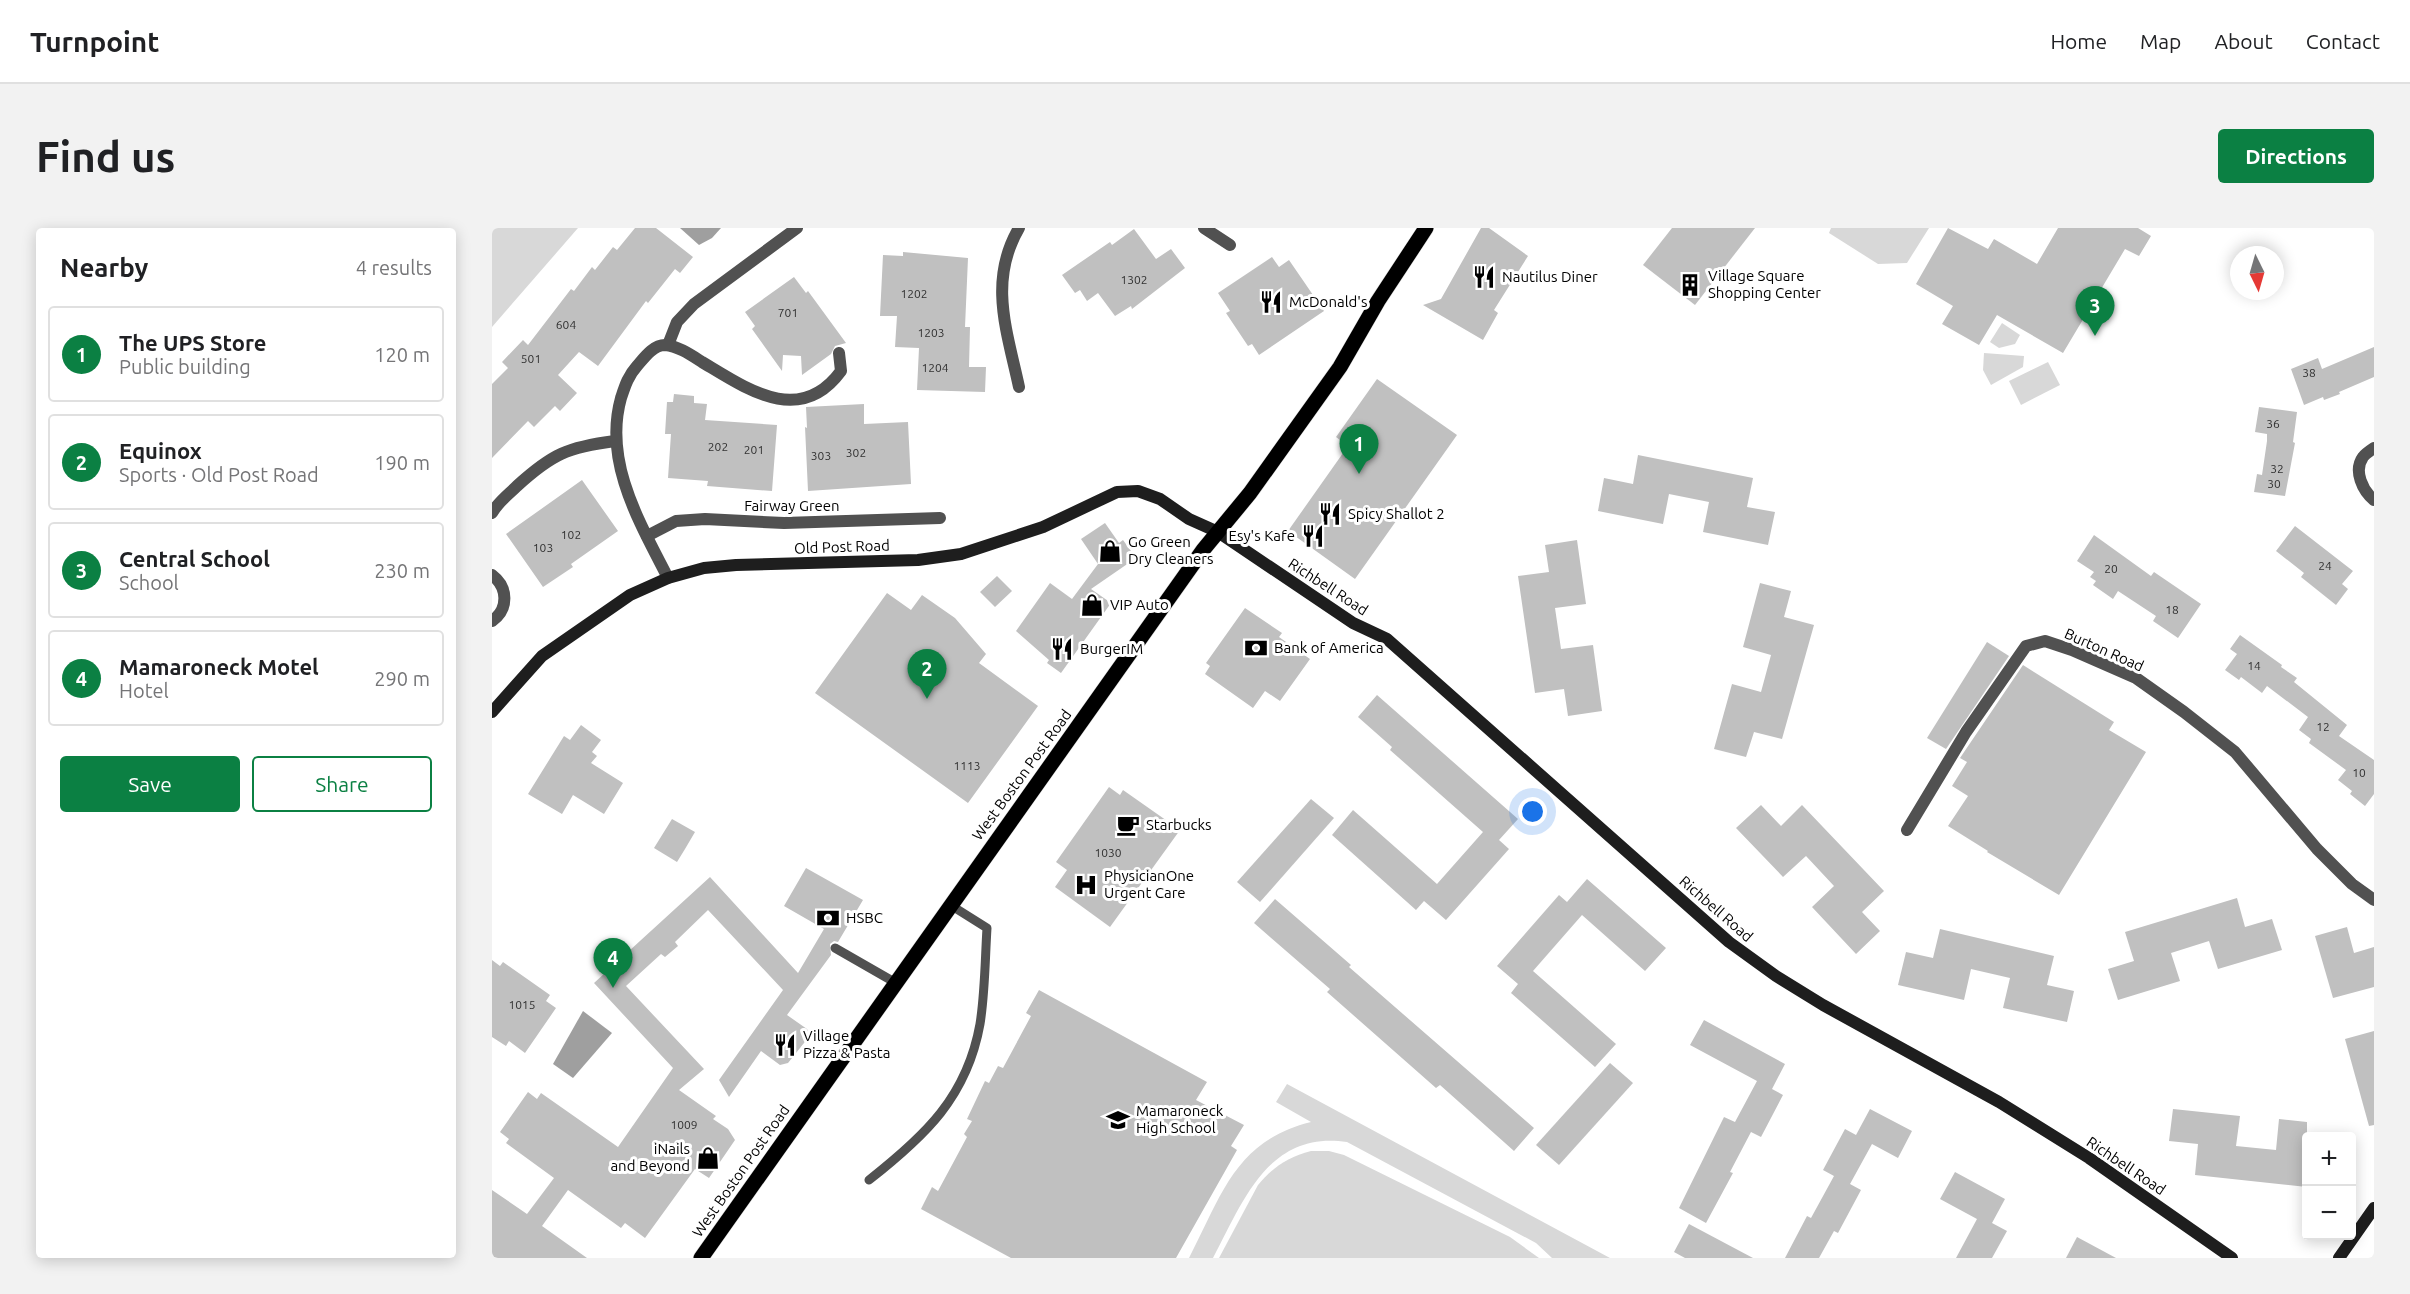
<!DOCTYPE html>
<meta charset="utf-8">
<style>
body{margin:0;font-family:Ubuntu,sans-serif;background:#f2f2f2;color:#202124}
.controls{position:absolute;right:18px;bottom:18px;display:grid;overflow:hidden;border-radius:6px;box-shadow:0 3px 15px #0003}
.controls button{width:54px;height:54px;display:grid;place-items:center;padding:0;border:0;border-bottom:2px solid #e0e0e0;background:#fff;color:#202124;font:30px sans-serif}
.compass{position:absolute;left:1738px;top:18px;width:54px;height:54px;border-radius:50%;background:#fff;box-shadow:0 3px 15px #0003;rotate:175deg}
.you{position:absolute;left:1041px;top:584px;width:21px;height:21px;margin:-15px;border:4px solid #fff;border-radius:50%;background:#1a73e8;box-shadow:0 0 0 9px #1a73e833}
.badge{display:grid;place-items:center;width:39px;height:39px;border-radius:50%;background:#0b8043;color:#fff;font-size:20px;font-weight:700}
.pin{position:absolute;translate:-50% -50px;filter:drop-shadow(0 2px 3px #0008)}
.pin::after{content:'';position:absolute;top:32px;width:21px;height:18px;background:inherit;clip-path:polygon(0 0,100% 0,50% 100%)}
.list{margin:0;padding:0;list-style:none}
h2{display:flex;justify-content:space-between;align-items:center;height:78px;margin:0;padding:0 24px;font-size:26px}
h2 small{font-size:20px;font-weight:400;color:#757577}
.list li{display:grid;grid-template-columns:39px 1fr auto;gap:18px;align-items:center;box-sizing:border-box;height:96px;margin:0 12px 12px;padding:0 12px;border:2px solid #e0e0e0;border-radius:6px}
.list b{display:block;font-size:22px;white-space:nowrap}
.list p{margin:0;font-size:20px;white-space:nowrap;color:#757577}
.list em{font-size:20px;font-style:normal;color:#757577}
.actions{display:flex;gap:12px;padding:18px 24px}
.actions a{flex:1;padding:14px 0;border:2px solid #0b8043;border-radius:6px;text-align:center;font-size:21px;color:#0b8043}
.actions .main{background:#0b8043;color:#fff}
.map{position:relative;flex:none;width:1882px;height:1030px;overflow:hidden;border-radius:6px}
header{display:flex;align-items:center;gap:36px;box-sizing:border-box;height:84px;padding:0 30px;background:#fff;border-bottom:2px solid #e0e0e0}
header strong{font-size:28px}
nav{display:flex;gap:33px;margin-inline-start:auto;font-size:21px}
.intro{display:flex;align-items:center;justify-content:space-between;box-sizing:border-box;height:144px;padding:0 36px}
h1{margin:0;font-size:42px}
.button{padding:15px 27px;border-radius:6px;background:#0b8043;color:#fff;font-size:21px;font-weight:700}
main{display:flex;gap:36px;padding:0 36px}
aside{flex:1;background:#fff;border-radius:6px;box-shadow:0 3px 15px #0003}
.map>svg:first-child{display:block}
.green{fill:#d8d8d8}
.water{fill:#9f9f9f}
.building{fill:#c0c0c0}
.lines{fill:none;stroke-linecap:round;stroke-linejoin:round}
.primary-casing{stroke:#dbdbdb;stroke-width:16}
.lane{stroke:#515151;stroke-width:9}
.street{stroke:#515151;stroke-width:12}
.secondary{stroke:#1e1e1e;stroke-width:12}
.primary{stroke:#000;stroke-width:15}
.labels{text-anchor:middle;stroke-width:6;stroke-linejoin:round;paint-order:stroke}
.number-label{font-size:12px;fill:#303030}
.poi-label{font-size:15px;fill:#000;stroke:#fff;text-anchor:start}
.street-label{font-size:15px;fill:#000;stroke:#fff}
</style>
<header>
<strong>Turnpoint</strong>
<nav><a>Home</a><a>Map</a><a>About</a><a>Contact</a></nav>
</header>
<div class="intro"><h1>Find us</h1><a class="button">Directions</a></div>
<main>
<aside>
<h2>Nearby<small>4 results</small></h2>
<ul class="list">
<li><span class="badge">1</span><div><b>The UPS Store</b><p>Public building</p></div><em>120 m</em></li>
<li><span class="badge">2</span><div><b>Equinox</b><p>Sports · Old Post Road</p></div><em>190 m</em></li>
<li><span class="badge">3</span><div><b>Central School</b><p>School</p></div><em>230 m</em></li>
<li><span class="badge">4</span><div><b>Mamaroneck Motel</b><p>Hotel</p></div><em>290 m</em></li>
</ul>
<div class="actions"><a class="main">Save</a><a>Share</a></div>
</aside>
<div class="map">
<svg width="1882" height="1030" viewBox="0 0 1882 1030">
<rect width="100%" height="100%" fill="#fff"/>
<g class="green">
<path d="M0 0H86L0 99Z"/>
<path d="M1339 0H1437L1415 35 1386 36 1337 5Z"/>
<path d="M1510 95 1528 107 1523 116 1507 120 1498 114Z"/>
<path d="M1492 125 1532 128 1531 139 1499 157 1491 142Z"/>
<path d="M1556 134 1568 157 1529 177 1517 153Z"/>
<path d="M795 856 1118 1030H1060L1044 1015 855 914C776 902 751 974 721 1030H697C730 967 743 913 819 894L784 874Z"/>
<path d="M819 923H837L852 927 1018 1009 1047 1030H727L766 957C781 939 796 929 819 923Z"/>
</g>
<g class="water">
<path d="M188 0H229L220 10 207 17Z"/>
<path d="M91 783 120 805 81 850 61 836Z"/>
</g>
<g class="building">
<path d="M143 0H164L201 29 188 45 183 41 156 75 154 73 106 138 87 124 66 147 85 165 68 183 63 178 42 199 36 193 0 230V156L16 140 10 134 31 112 36 117 79 61 82 63 100 39 103 42 121 19 125 22Z"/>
<path d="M989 0H997L1036 28 1002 82 1006 85 991 112 931 77 949 71Z"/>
<path d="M1180 0H1263L1203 77 1151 37Z"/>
<path d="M1456 0 1496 21 1502 11 1545 36 1566 0H1646L1659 8 1647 28 1633 21 1571 125 1505 87 1487 117 1450 96 1461 78 1424 56Z"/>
<path d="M642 1 664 31 679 21 693 40 640 81 639 78 623 88 606 65 595 73 588 62 583 65 570 47 618 14 620 17Z"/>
<path d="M411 24 476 30 473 99H478L477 139H494L493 164 425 162 427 120 403 119 405 88H388L391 27 411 28Z"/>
<path d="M780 29 787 39 797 32 832 83 767 127 760 116 756 118 734 85 738 83 726 65Z"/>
<path d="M302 49 314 65 316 63 354 115 343 118 339 126 310 147 309 128 291 127 290 143 260 101 263 98 253 84Z"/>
<path d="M1882 119V149L1847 164 1848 166 1832 172 1831 169 1812 177 1799 141 1826 130 1830 141Z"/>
<path d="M885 151 965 207 863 351 796 303 856 218 844 209Z"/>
<path d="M182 166 202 168V175L215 176 213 192 285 197 280 263 215 258 216 253 176 250 179 206H173L175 174H181Z"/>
<path d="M372 176V196L416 194 419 256 316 263 313 199 315 200 314 179Z"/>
<path d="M1767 179 1805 184 1801 214 1803 215 1793 268 1762 264 1765 246 1770 247 1775 213V206L1763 204Z"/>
<path d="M1146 227 1261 250 1255 279 1283 284 1276 317 1211 304 1217 274 1177 266 1171 296 1106 283 1112 250 1141 256Z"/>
<path d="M90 252 126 303 79 336 81 339 51 359 14 306Z"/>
<path d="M613 295 627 315 631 312 644 330 599 361 619 375 569 445 555 435 557 432 524 403 558 355 580 371 606 336 589 311Z"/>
<path d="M1803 298 1861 343 1850 356 1856 361 1844 377 1809 349 1812 345 1784 323Z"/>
<path d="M1602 307 1659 348 1662 344 1709 376 1686 410 1661 393 1664 388 1626 363 1621 371 1601 357 1604 353 1598 349 1602 344 1585 333Z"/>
<path d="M1085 312 1094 376 1063 380 1069 421 1101 417 1110 483 1076 488 1072 461 1043 465 1026 348 1057 344 1053 317Z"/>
<path d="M505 348 520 363 503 379 488 364Z"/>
<path d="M1268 355 1299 363 1292 389 1322 397 1290 511 1262 504 1254 529 1222 521 1240 456 1269 464 1279 427 1251 419Z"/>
<path d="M395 365 419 382 430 367 463 390 494 426 487 435 546 478 476 575 323 465Z"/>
<path d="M753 380 790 405 787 409 818 431 788 473 773 463 761 480 713 446 718 438 714 435Z"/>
<path d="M1748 407 1790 437 1789 439 1805 450 1802 454 1855 497 1847 508 1882 532V566L1873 578 1858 566 1860 563 1846 552 1854 542 1817 515 1819 511 1807 502 1816 489 1775 458 1770 465 1749 449 1747 452 1733 442 1745 426 1738 421Z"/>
<path d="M1495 414 1517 428 1454 521 1435 510Z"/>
<path d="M1531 437 1622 494 1617 502 1654 524 1567 667 1495 624 1496 623 1456 598 1476 568 1460 558 1475 534 1468 530Z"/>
<path d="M885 467 1026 591 1007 612 1017 621 954 692 932 673 924 682 840 607 861 582 945 656 991 604 898 522 900 519 866 489Z"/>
<path d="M89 497 109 512 100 524 105 528 99 535 131 555 112 586 81 567 70 586 36 566 72 508 78 512Z"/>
<path d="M617 559 628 567 631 562 688 602 618 699 563 659 575 642 564 634Z"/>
<path d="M819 571 842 590 768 674 745 654Z"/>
<path d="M1269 577 1289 598 1310 577 1392 663 1370 684 1388 703 1364 726 1320 679 1342 658 1314 628 1291 649 1244 600Z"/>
<path d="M180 591 203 604 193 621 191 620 193 621 185 634 162 620Z"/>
<path d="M314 640 371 672 346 714 342 713 338 716 339 727 295 787 315 801 317 805 316 810 296 835 288 837 269 823 237 869 227 852 291 762 216 682 183 714 186 718 173 729 169 726 134 758 212 841 187 862 224 888 221 891 236 901 243 912 217 950 203 941 153 1010 133 995 129 1000 76 962 50 998 95 1030H0V962L35 986 62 950 14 915 17 911 8 904 36 864 45 871 49 865 126 919 181 840 102 755 218 649 306 745 332 701 292 678Z"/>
<path d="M1095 651 1174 720 1153 743 1090 687 1041 743 1124 816 1103 839 1019 765 1026 756 1005 738 1067 667 1075 674Z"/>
<path d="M1745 670 1753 699 1780 691 1790 722 1726 741 1717 713 1679 725 1688 753 1626 772 1616 741 1642 733 1633 704Z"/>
<path d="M783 671 859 737 857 739 1042 900 1022 923 948 857 944 860 835 764 838 761 762 695Z"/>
<path d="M1855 699 1862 725 1882 719V759L1841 770 1823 708Z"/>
<path d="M1448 701 1562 728 1555 757 1582 763 1575 794 1511 780 1518 750 1479 741 1472 772 1406 757 1414 724 1441 730Z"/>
<path d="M0 732 8 738 11 734 58 767 54 773 64 780 33 825 17 813 14 818 0 809Z"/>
<path d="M547 762 715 854 704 872 752 897 739 918 745 922 684 1030H519L429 981 440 959 446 963 475 909 472 906 480 893 475 891 493 853 497 855 506 838 511 840 539 788 534 785Z"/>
<path d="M1212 792 1293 836 1280 861 1291 867 1269 909 1259 904 1238 944 1241 945 1214 995 1187 980 1232 889 1243 894 1265 853 1198 817Z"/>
<path d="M1882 803V897L1877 898 1853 811Z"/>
<path d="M1118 835 1141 855 1067 937 1044 917Z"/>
<path d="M1378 881 1420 903 1406 930 1380 916 1358 956 1369 962 1346 1005 1342 1003 1327 1030H1293L1315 988 1319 990 1342 948 1331 942 1353 901 1364 907Z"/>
<path d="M1681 881 1748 888 1744 918 1784 922 1787 891 1815 894V959L1703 947 1706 916 1677 913Z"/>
<path d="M1463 944 1513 971 1500 995 1515 1003 1500 1030H1464L1485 991 1448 971Z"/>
<path d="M1197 996 1261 1030H1193L1182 1024Z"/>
<path d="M1585 1009 1624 1030H1574Z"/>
</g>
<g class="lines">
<g class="primary-casing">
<path id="primary" d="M209 1030 711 322 758 265 848 139 886 73 934 0"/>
</g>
<g class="lane">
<path d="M343 720 404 755"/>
<path d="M377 952C433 908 475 869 488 796 493 765 493 732 495 700L460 678"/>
</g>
<g class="street">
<path d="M712 0 738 17"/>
<path d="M176 117 185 94 202 76 305 0"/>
<path d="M527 159C515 103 496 53 527 0"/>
<path d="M1882 220C1879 222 1873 226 1871 229 1861 243 1871 263 1882 272"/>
<path d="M0 285C6 274 16 267 25 258 60 226 76 219 123 213"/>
<path d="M155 308 184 293 213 291 292 295 448 290"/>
<path d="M0 347C16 359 17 381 0 393"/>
<path d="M176 350C148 295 111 234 129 170 133 158 136 148 145 138 152 130 161 117 173 117 186 118 199 127 210 134 255 161 308 199 349 143L347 125"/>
<path d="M1415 602 1474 504 1534 418 1553 413 1580 422 1644 450 1692 484 1743 524 1825 621 1860 656 1882 672"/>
</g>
<g class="secondary">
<path d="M0 484 50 428 138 367 176 350 212 340 244 337 426 332 469 326 551 299 625 264 646 263 668 271 697 291 726 304 861 395 895 411 1237 714 1284 748 1331 777 1507 874 1597 930 1740 1030"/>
<path d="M1847 1030 1882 980"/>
</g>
<use href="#primary" class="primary"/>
</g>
<defs>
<g id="restaurant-bare" transform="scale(1.8)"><path d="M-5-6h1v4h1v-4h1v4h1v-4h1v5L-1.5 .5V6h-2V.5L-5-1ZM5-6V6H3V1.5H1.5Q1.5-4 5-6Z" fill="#000" stroke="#fff" stroke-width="2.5" paint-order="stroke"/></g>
<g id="building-bare" transform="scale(1.8)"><path d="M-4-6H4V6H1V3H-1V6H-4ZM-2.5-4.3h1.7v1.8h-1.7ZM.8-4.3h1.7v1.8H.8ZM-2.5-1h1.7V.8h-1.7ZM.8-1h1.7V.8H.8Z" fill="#000" stroke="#fff" stroke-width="2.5" paint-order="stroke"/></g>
<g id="shop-bare" transform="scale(1.8)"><path d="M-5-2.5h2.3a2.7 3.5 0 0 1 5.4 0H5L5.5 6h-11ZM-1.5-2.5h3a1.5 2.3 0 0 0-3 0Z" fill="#000" stroke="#fff" stroke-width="2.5" paint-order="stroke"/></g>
<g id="bank-bare" transform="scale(1.8)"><path d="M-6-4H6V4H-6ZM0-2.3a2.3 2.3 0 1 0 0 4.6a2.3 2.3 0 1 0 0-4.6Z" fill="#000" stroke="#fff" stroke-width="2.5" paint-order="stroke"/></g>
<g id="cafe-bare" transform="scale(1.8)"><path d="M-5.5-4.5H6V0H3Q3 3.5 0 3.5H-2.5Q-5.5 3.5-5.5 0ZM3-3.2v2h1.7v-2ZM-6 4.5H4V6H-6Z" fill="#000" stroke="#fff" stroke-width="2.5" paint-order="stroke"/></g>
<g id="hospital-bare" transform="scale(1.8)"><path d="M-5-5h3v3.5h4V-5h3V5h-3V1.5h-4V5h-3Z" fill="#000" stroke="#fff" stroke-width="2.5" paint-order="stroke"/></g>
<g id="school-bare" transform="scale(1.8)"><path d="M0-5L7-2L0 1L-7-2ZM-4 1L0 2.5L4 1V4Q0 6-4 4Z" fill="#000" stroke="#fff" stroke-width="2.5" paint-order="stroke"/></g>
</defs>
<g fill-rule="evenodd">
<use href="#restaurant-bare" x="992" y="49"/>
<use href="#building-bare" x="1198" y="57"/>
<use href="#restaurant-bare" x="779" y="74"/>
<use href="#restaurant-bare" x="838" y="286"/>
<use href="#restaurant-bare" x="821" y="308"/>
<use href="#shop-bare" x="618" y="323"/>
<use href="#shop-bare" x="600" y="377"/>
<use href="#bank-bare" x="764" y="420"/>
<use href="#restaurant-bare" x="570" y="421"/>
<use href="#cafe-bare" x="636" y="597"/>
<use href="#hospital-bare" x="594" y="657"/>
<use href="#bank-bare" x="336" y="690"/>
<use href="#restaurant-bare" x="293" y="817"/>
<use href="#school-bare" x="626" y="892"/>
<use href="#shop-bare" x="216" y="930"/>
</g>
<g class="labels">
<g class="number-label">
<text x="642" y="56">1302</text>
<text x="422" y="70">1202</text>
<text x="296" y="89">701</text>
<text x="74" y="101">604</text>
<text x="439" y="109">1203</text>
<text x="39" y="135">501</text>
<text x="443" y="144">1204</text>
<text x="1817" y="149">38</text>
<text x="1781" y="200">36</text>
<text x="226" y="223">202</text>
<text x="262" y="226">201</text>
<text x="364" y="229">302</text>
<text x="329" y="232">303</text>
<text x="1785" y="245">32</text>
<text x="1782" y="260">30</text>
<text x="79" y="311">102</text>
<text x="51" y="324">103</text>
<text x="1833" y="342">24</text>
<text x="1619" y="345">20</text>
<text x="1680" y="386">18</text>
<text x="1762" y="442">14</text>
<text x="1831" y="503">12</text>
<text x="475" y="542">1113</text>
<text x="1867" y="549">10</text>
<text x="616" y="629">1030</text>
<text x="30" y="781">1015</text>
<text x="192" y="901">1009</text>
</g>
<g class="poi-label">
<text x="1216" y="53">Village Square<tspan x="1216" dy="17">Shopping Center</tspan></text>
<text x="1010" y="54">Nautilus Diner</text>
<text x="797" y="79">McDonald's</text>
<text x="856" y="291">Spicy Shallot 2</text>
<text x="803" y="313" text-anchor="end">Esy's Kafe</text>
<text x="636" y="319">Go Green<tspan x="636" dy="17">Dry Cleaners</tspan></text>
<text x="618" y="382">VIP Auto</text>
<text x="782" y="425">Bank of America</text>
<text x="588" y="426">BurgerIM</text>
<text x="654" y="602">Starbucks</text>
<text x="612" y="653">PhysicianOne<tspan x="612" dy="17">Urgent Care</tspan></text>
<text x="354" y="695">HSBC</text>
<text x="311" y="813">Village<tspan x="311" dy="17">Pizza &amp; Pasta</tspan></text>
<text x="644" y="888">Mamaroneck<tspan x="644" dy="17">High School</tspan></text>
<text x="198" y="926" text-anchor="end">iNails<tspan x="198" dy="17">and Beyond</tspan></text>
</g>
<g class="street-label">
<text x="300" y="283">Fairway Green</text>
<text transform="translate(350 319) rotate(-2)" y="5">Old Post Road</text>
<text transform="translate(836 359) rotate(33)" y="5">Richbell Road</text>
<text transform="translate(1612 422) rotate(24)" y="5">Burton Road</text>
<text transform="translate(530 547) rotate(-54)" y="5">West Boston Post Road</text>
<text transform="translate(1224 681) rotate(41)" y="5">Richbell Road</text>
<text transform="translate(1634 938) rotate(34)" y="5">Richbell Road</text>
<text transform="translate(249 943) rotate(-55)" y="5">West Boston Post Road</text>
</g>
</g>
</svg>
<div class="controls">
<button>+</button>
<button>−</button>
</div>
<svg class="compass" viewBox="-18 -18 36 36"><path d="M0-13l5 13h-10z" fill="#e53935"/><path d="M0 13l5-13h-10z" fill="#757577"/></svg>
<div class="you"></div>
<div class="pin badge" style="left:867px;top:246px">1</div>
<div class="pin badge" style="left:435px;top:471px">2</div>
<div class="pin badge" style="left:1603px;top:108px">3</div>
<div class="pin badge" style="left:121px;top:760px">4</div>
</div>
</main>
